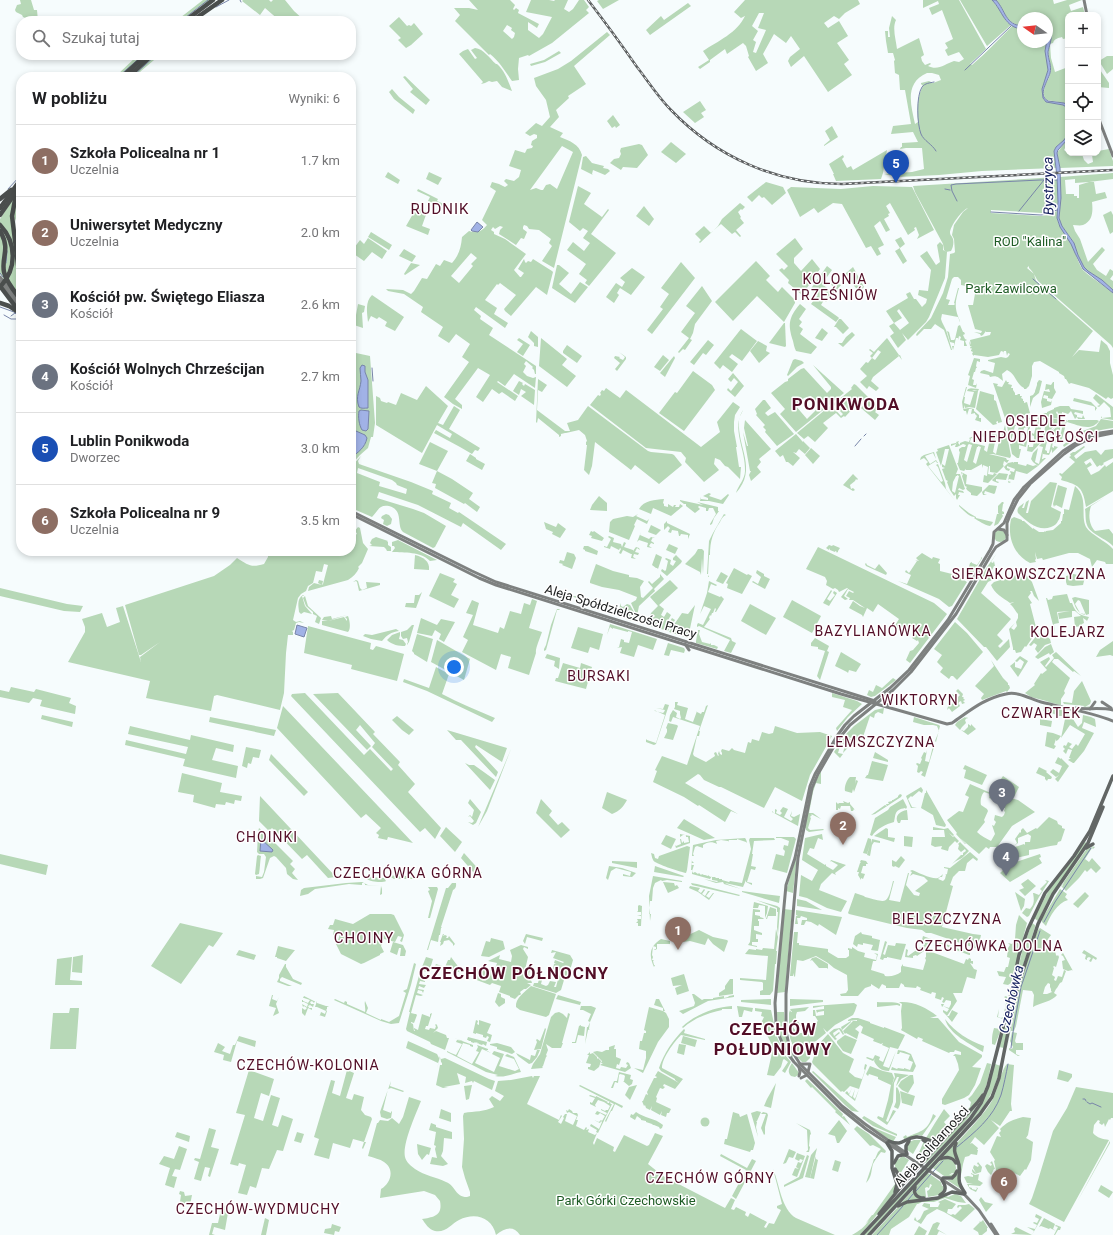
<!DOCTYPE html>
<html lang="pl">
<meta charset="utf-8">
<style>
body{margin:0;font-family:Roboto,sans-serif;background:#f2f2f2;color:#202124}
.controls{position:absolute;right:12px;top:12px;display:grid;overflow:hidden;border-radius:8px;box-shadow:0 2px 6px #0003}
.controls button{width:36px;height:36px;display:grid;place-items:center;padding:0;border:0;border-bottom:1px solid #e0e0e0;background:#fff;color:#202124;font:20px sans-serif}
.compass{position:absolute;left:1017px;top:12px;width:36px;height:36px;border-radius:50%;background:#fff;box-shadow:0 2px 6px #0003;rotate:284deg}
.you{position:absolute;left:454px;top:667px;width:14px;height:14px;margin:-10px;border:3px solid #fff;border-radius:50%;background:#1a73e8;box-shadow:0 0 0 6px #1a73e833}
.badge{display:grid;place-items:center;width:26px;height:26px;border-radius:50%;background:#0b8043;color:#fff;font-size:13px;font-weight:700}
.pin{position:absolute;translate:-50% -33px;filter:drop-shadow(0 1px 2px #0008)}
.pin::after{content:'';position:absolute;top:21px;width:14px;height:12px;background:inherit;clip-path:polygon(0 0,100% 0,50% 100%)}
.list{margin:0;padding:0;list-style:none}
h2{display:flex;justify-content:space-between;align-items:center;height:52px;margin:0;padding:0 16px;font-size:17px}
h2 small{font-size:13px;font-weight:400;color:#757577}
.list li{display:grid;grid-template-columns:26px 1fr auto;gap:12px;align-items:center;box-sizing:border-box;height:72px;padding:0 16px;border-top:1px solid #e0e0e0}
.list b{display:block;font-size:15px;white-space:nowrap}
.list p{margin:0;font-size:13px;white-space:nowrap;color:#757577}
.list em{font-size:13px;font-style:normal;color:#757577}
.icon{flex:none;width:22px;height:22px;fill:none;stroke:currentColor;stroke-width:2;stroke-linecap:round;stroke-linejoin:round}
.map{position:relative;flex:none;width:1113px;height:1235px;overflow:hidden}
.search{position:absolute;background:#fff;box-shadow:0 2px 6px #0003;left:16px;top:16px;width:340px;height:44px;display:flex;align-items:center;gap:10px;box-sizing:border-box;padding:0 14px;border-radius:16px;color:#757577;font-size:15px}
.panel{position:absolute;background:#fff;box-shadow:0 2px 6px #0003;left:16px;top:72px;width:340px;height:484px;border-radius:16px}
.map>svg:first-child{display:block}
.green{fill:#b7d8b7;fill-rule:evenodd}
.water{fill:#a1b2e6;stroke:#7885a9}
.lines{fill:none;stroke-linecap:round;stroke-linejoin:round}
.stream{stroke:#7885a9;stroke-width:1}
.secondary{stroke:#7e8180;stroke-width:3}
.primary{stroke:#626665;stroke-width:3.5}
.highway{stroke:#4a4e4d;stroke-width:4.5}
.rail-casing{stroke:#5d6061;stroke-width:2.5}
.rail{stroke:#fff;stroke-width:1;stroke-dasharray:3;stroke-linecap:butt}
.labels{text-anchor:middle;stroke-width:3;stroke-linejoin:round;paint-order:stroke}
.park-label{font-size:13px;fill:#1e5c25;stroke:#fff}
.street-label{font-size:13px;fill:#1a1c1c;stroke:#fff}
.water-label{font-size:14px;font-style:italic;fill:#192461;stroke:#fff}
.neighbourhood-label{font-size:14px;letter-spacing:1px;fill:#520e27;stroke:#fff}
.quarter-label{font-size:15px;letter-spacing:1px;fill:#520e27;stroke:#fff}
.district-label{font-size:17px;font-weight:bold;letter-spacing:1px;fill:#520e27;stroke:#fff}
</style>
<div class="map">
<svg width="1113" height="1235" viewBox="0 0 1113 1235">
<rect width="100%" height="100%" fill="#f6fcfd"/>
<g class="green">
<path d="M20 0H31L34 10H37L38 21H32L23 17 22 15 16 12 15 10 17 5 21 4Z"/>
<path d="M203 0H211L197 8 183 21H176Z"/>
<path d="M243 0H269L271 2 273 0H285L294 11 305 21H280L265 8 260 15 242 1Z"/>
<path d="M469 0H510L515 5 513 9 514 10 516 8 519 10 518 13 539 24 537 28 528 22V30L539 38 543 34 552 17 526 12 531 0H549L554 1 555 0H568L564 9 569 12 573 9 579 0H584L589 7 586 10 589 13 552 43 529 56 528 55 519 58 518 69 519 80 512 81C505 71 499 61 490 54L489 55 455 21 460 15 454 8H469L478 10ZM507 25 512 28 511 30 515 33 514 37 512 39 503 31Z"/>
<path d="M599 0H619L603 9 597 1Z"/>
<path d="M745 0H858L860 4 845 13 839 19 834 16 824 23 828 28 839 21 848 36 837 43 849 60 844 64 852 75 828 92 804 56 791 67 788 61 790 57 800 49 791 36 786 43 774 34 763 54 768 63 756 71 748 57 749 56 746 46 743 43 727 54 725 49 710 60V62L700 69 698 67 709 60 703 51C718 41 737 33 745 16L741 18 734 12ZM759 13H764L758 28 766 30 756 53 753 52 756 42 753 40 758 31 752 26Z"/>
<path d="M923 0H959L986 49 970 64 972 65C986 53 999 39 1012 26L1023 29V42H1047L1046 56 1049 66 1047 74 1043 86 1042 93 1044 100 1063 105 1068 108V134L1064 140 1056 147 1054 151 1056 168 982 171 939 175 898 177 884 174 912 172 924 169 922 148H906L900 149 901 147H902V143L918 142 913 132 891 134 893 126 911 124 905 90H900L899 75 895 73 894 61 895 60 893 53H888L886 41 885 31H888V37H890L889 28 892 16 896 20C892 28 896 40 897 49L919 38 924 55 921 57 922 61 925 65 930 63 931 64 928 66C938 71 945 64 954 61L959 62 964 59 959 52 948 56 945 50 948 48 945 43 953 39 942 10 932 15 929 8 939 4 938 1 923 8ZM927 73H932L939 75 941 80 933 83 929 81 921 83V84L923 86C917 97 917 111 918 122L915 124C911 105 904 83 927 73Z"/>
<path d="M960 0H992L1001 11 1006 21 1011 25 987 46Z"/>
<path d="M996 0H1053L1054 4 1067 0H1082L1069 5 1071 11 1083 7 1085 15H1068V24L1067 25 1068 31 1066 33 1068 38 1063 39 1062 37C1058 38 1054 39 1053 43L1050 44 1051 58 1055 72 1068 67V105L1064 103 1047 100 1045 99 1043 91H1044L1045 85 1049 78 1051 69 1048 54 1051 34 1047 26V18H1023V26C1005 24 1006 12 996 0Z"/>
<path d="M688 3 691 6 650 35 646 30 661 16 664 20Z"/>
<path d="M399 17 407 26 409 25 411 26 414 23 423 34 411 45 406 48 398 40 401 38 389 26Z"/>
<path d="M607 32 610 35 574 66 586 84 568 96 569 98 556 110 559 117 550 127 563 133 560 137C570 141 579 144 582 155L554 268 542 261 552 246 549 243 551 239 539 230 529 229 527 226 524 225 523 227V229L527 232 524 239 521 238 516 245 499 234 500 230 503 227 500 226 495 229 493 227 491 230 494 232V234L505 239 526 254 514 270 520 277H521L524 273 518 269 524 259 525 262 526 263 528 261 531 262 533 259 552 271 553 272 547 295 536 287 511 316 505 311 504 309 516 295 500 283 498 285 497 284 485 300 497 308 494 314 508 323 505 328 476 307 474 310 481 316 480 319 493 328 489 335 536 366V374H535L534 370 532 368 533 367 526 361 524 364 526 366 523 372 527 376 533 378 536 377 535 388 514 374 505 386 498 381 497 382 518 396 515 401 502 392 499 394 492 389 483 402 476 397 490 375 478 368 455 399 462 405V409L453 404 444 397 469 362 462 357 470 344 456 334 449 343 438 336 443 327 421 312 423 307 404 294 388 291 386 289 403 290 411 294 414 291 422 278 427 279 436 264 440 266 444 260 452 263C459 255 461 248 462 237L469 231C478 233 481 232 487 225L482 220 496 191 490 187 492 182 499 184 505 187 508 185 504 181 506 179 514 181 519 177 521 170 509 166 515 150 525 153 527 149 532 148 533 146 531 145 532 141 537 138V135L534 134 530 136 525 133 536 123 542 126 550 117 546 100 536 86 534 78 558 69 571 61ZM562 146 573 152 557 189 550 184 546 185 543 190H541L536 188 530 190ZM471 253 477 258 471 264 473 266 459 283 451 276Z"/>
<path d="M475 48C484 49 489 58 496 64H497C505 71 508 81 512 91L502 87 497 81 492 82 489 81 485 83 481 84 483 82 459 54 463 51 468 49 475 59 477 58 471 50Z"/>
<path d="M559 51 561 53 545 62 531 66 530 64 544 60Z"/>
<path d="M138 55H144L119 77H115Z"/>
<path d="M155 55H160L141 71 136 77H131Z"/>
<path d="M1107 56H1113V69L1107 74 1099 61Z"/>
<path d="M1098 67 1109 83V88L1098 87 1099 75Z"/>
<path d="M405 76 430 100 426 105 410 92 413 89 403 77Z"/>
<path d="M392 89 399 97 415 110 413 114 394 99 389 92Z"/>
<path d="M700 101 706 110 701 113 704 117 695 123 683 112Z"/>
<path d="M613 115 620 125 616 128 615 126 612 128 607 121Z"/>
<path d="M832 126 838 137 824 146V145L830 140 825 131Z"/>
<path d="M1068 138V142L1064 150C1070 155 1074 156 1082 154L1084 160 1088 164 1093 162 1092 155 1095 153H1098V151L1109 149 1113 161V166L1060 168 1057 153Z"/>
<path d="M671 142 686 154 676 163 661 152Z"/>
<path d="M639 144 642 145 648 155 637 168 623 167 621 170 610 163 614 159 619 158 621 154 620 151 621 148Z"/>
<path d="M887 150 883 173 881 179 836 181 833 174H834L829 164 843 155 844 157 842 159 847 168 851 166 853 170Z"/>
<path d="M586 156 592 163 604 166 603 168 608 169 610 171 605 175 593 170 592 174 593 175 581 169 583 157Z"/>
<path d="M388 172 400 180 398 184 385 177Z"/>
<path d="M429 172 442 178 438 185 426 179Z"/>
<path d="M1113 173V179L1089 182H1094L1096 194 1105 192 1107 198 1092 202C1093 211 1093 221 1083 225 1080 226 1076 225 1073 225L1075 231 1080 239 1088 262 1102 247 1105 250 1093 264 1097 270 1106 276 1110 269 1113 271V275L1110 279 1113 281V290L1102 280 1088 271 1084 267 1078 255 1073 241 1062 226 1059 218 1061 198 1060 177ZM1075 179V183L1089 182 1079 185V198H1077V196H1074V194H1066L1065 180Z"/>
<path d="M1057 177 1058 202 1057 208 1042 213 991 210V213L1041 216 1047 215 1057 211C1056 229 1066 231 1072 244 1075 252 1078 263 1083 270 1090 277 1105 286 1113 293V348L1111 345 1038 281C1034 275 1035 274 1029 268V266L1027 268 1034 274 1036 281 1093 331 1072 357 1079 350 1099 352 1101 340 1107 345 1110 351V363L1113 375V398L1111 399 1108 397 1106 399 1089 388 1071 383 1069 384 1066 379H1065L1064 376 1059 373V372L1040 361 1034 362 1032 366V376L1029 386 1026 389H1024V388C1015 383 1016 374 1007 370L1002 374 1003 381C999 378 997 375 990 377L989 375 980 373 981 371 984 370 993 373 995 363 988 361V360L1001 357 1006 358 1008 357 1010 354 1008 353 1007 356 1006 351H1004L1003 355 1004 352 1001 351 999 355 988 357 974 355V356L972 354 973 352 971 351V350L972 349V348L971 349 970 347H972L970 346 969 341 971 345 970 340 990 335 991 332H986V331L983 335 981 336 980 334 974 332 981 333 982 331 975 329 968 305H973L976 288 961 285V280L958 277H954L952 279 946 299 950 300 948 305H954L955 304 954 303 958 288H959C955 303 954 307 960 321V322L958 317 942 314 941 319 942 322 946 330 952 350H951L944 330 935 324 931 329H924L917 336 916 335 917 333 931 318 943 293 948 277 950 254 954 253 955 252 954 239 952 235 954 225 963 212 968 208C962 210 950 226 950 233 951 237 951 234 953 239 954 243 953 248 951 251L946 252 944 250 943 244 915 192 913 186Z"/>
<path d="M766 182 783 187 786 193 772 205 764 197 762 198 759 195 752 202 747 197Z"/>
<path d="M578 186 591 193 584 204 602 217 608 209 609 210 591 234 616 253 589 286 585 283 587 280 579 274 586 264 567 250 573 242 584 251 590 243 583 238 588 231 583 228 580 231 569 222Z"/>
<path d="M873 186 912 187 934 230 917 239 919 235 916 227 914 228 915 230 908 235 890 203 886 206 890 213 888 214 889 216 884 219 890 230 886 232 880 221 874 226 884 245 878 248 881 254 877 256 871 246 866 248 842 204 833 203 818 213 814 208 800 217 787 190 791 187 841 189Z"/>
<path d="M418 189 438 199 437 201 446 205 440 206 428 201 430 197 417 191Z"/>
<path d="M21 190C21 198 18 215 15 221 11 211 17 200 21 190Z"/>
<path d="M15 196 12 210 21 298 8 279 14 254 0 223V219Z"/>
<path d="M740 203 745 207 742 210 741 209 738 212 741 217 740 218 744 223 736 230 741 236 740 237 735 232 732 234 721 224C714 230 707 236 700 243L699 242 701 240 695 234 704 226 711 233 718 226 722 219Z"/>
<path d="M644 206 654 219 649 226 636 216Z"/>
<path d="M417 207 427 212 422 226 430 229 428 235 406 226Z"/>
<path d="M1111 211 1113 215V232L1110 234 1103 215Z"/>
<path d="M0 227C13 248 14 253 6 277L4 272 6 253Z"/>
<path d="M371 232 392 245 389 250 368 237Z"/>
<path d="M0 233 5 245 2 267 21 302 0 274Z"/>
<path d="M901 237 905 244 900 248V249L907 261 903 264 895 251 900 248 895 240Z"/>
<path d="M368 238 387 251 382 259 372 252 364 261 351 252 360 240 364 244Z"/>
<path d="M795 238 803 249 794 258V263L801 271 812 259 820 269 802 295 788 283 789 280 779 270 782 268 784 270 788 266 776 254Z"/>
<path d="M940 242 943 245V250L947 252 945 278 929 317 926 322 908 340 902 333 906 340 898 348 890 336 894 333 889 326 894 323 886 311 908 298 906 294 910 292 914 299H916L922 307 926 303 927 299 918 295 919 290 928 291 931 270 920 256 927 251 936 265 940 262 937 245ZM899 309 909 323 900 330 894 323 902 318 897 311Z"/>
<path d="M404 249 416 256 412 262 399 256Z"/>
<path d="M756 261 770 276 766 280 778 292 782 287 795 300V303L784 322 757 296 733 321 715 302Z"/>
<path d="M681 262 695 278 652 334 647 330 663 309 660 307 669 294 661 288Z"/>
<path d="M411 263 420 265 405 275 404 274Z"/>
<path d="M557 265H559L569 273 559 284 571 294 580 282 588 287 575 303 552 288Z"/>
<path d="M827 266 832 270 822 284 831 291 834 287 830 284 831 283 836 286 838 284 841 285 826 302 825 301 828 297 827 296 828 294 824 291 820 295 824 300 821 305 838 317 839 318 836 322 811 304 818 295 810 290Z"/>
<path d="M853 267 864 287 859 292 845 274Z"/>
<path d="M632 268 645 277 631 295 620 288 617 293 619 295 614 303 606 297 616 283 622 287 625 282 620 278Z"/>
<path d="M702 286 712 301 695 324 693 333 690 339 692 340 685 350 683 349 679 353 678 352 689 338 681 332 695 313 686 306Z"/>
<path d="M372 295 404 317 395 331 385 326 387 322 379 317 377 319 371 316 368 322C367 312 365 302 372 295Z"/>
<path d="M358 304 365 306 364 312 362 313 363 328 351 324 353 321 351 320V314L356 315Z"/>
<path d="M800 304 806 309 799 319 802 322 799 326 803 329 800 334 817 347 811 354 796 351C794 347 794 345 793 341 788 325 788 318 800 304Z"/>
<path d="M839 319H841L849 328 843 334 836 327H834Z"/>
<path d="M784 323H785L786 346 785 347 769 343Z"/>
<path d="M960 325 963 332H964L965 334 963 335 965 339 967 340 965 341 967 346H964V341L960 340 961 337 959 336 958 340V338H956L953 350 952 346H954V343L950 342 947 331 949 332 951 340H954L955 339 958 326Z"/>
<path d="M822 328 828 333 822 341 815 338Z"/>
<path d="M741 329 757 341 742 361 732 354 729 357 738 364 732 372 723 365 720 369 714 363Z"/>
<path d="M531 331 538 337V347L534 346V343L528 337Z"/>
<path d="M852 332 855 335 843 347 838 343H842L846 337Z"/>
<path d="M519 338 530 345 523 356 517 352 523 344 517 340Z"/>
<path d="M541 338 567 359 562 365 576 376 567 387 539 366Z"/>
<path d="M887 338 899 355 897 356 900 355 902 360 899 356 873 377 871 381 879 388 876 391 869 386 867 389 860 382 867 376 860 369 866 362 868 363 872 358 875 360 881 352 878 350 872 358 870 356 873 353 869 350 870 349 874 352Z"/>
<path d="M708 340 714 345 706 355 703 353 694 365 690 362Z"/>
<path d="M758 341 767 346 766 351 770 353 759 363 750 351Z"/>
<path d="M567 345 582 356 577 363 563 353V351Z"/>
<path d="M619 352 626 357V359L617 371 615 369 620 363 614 358 615 356 620 357 619 358 623 360 625 357Z"/>
<path d="M351 353H356L370 356 375 423 373 437H371L368 448 360 455 351 465Z"/>
<path d="M663 355 669 360 660 371 654 367Z"/>
<path d="M674 356 675 358 665 377 660 373Z"/>
<path d="M974 358 980 359V362L977 361 976 366 977 368H976L975 372H974L972 379 974 380 973 385H976L977 383 976 388 968 385 970 376 968 375Z"/>
<path d="M795 359 802 361 804 363 797 367 788 376 787 375 793 360Z"/>
<path d="M813 365 844 393 796 432 780 414 785 409 771 393 785 382 788 381V379L801 369 804 368 827 393 831 389V387ZM811 396 819 406 815 411 817 414 815 411 807 419 795 405 804 398Z"/>
<path d="M693 371 712 385 715 390 684 431 659 413 675 392 677 393Z"/>
<path d="M733 373 744 386 735 397 727 390 728 388 731 391 738 382 734 378 731 382 728 379Z"/>
<path d="M538 379 547 385 542 392 538 390 537 410 565 431H570L567 423 578 420 588 406 648 451 651 452 672 454 674 455 682 465 659 484 635 465 631 470 595 442 592 466 589 475 584 470 587 445H586V442L587 441 585 435 579 430 566 433H565L561 434V436L559 437V435L538 418 537 423 536 422Z"/>
<path d="M1006 380 1007 382H1009L1008 384 1012 385 1011 388H1013V390L1015 393V395H1017L1018 394H1020V396H1022L1021 398 1023 399V401H1024V403L1027 402 1030 413 1006 421 993 383 998 384 997 386 1002 387Z"/>
<path d="M1039 380 1042 381 1039 393 1033 398 1030 407V396L1033 395 1035 392V391L1037 385V383Z"/>
<path d="M519 381 523 383 522 384 524 386 525 384 535 390 534 405 521 396 526 392 521 389 519 395 513 391Z"/>
<path d="M1053 382H1054V388L1056 392 1052 399 1048 398V396L1044 395 1043 398 1047 399V401L1051 402 1052 400 1051 405 1042 408 1041 402 1044 391 1050 392 1049 389 1045 390 1046 384 1051 385Z"/>
<path d="M854 384 856 385 879 408 875 412 879 415 875 420 861 408 866 402 861 398 860 399 858 397 854 401 857 404 845 417 844 416 841 418 836 413 823 423 828 428 815 442 808 436 804 439 797 433 831 405 841 416 843 414 833 404 852 389 851 388Z"/>
<path d="M426 386 448 406 438 423 443 425 454 406 460 410 449 429 480 448 478 451 475 450 472 454 460 447 434 433 436 430 450 438 452 434 437 425 422 453 376 425V396L380 398 381 401 387 403 388 402 396 405 401 393 417 400Z"/>
<path d="M966 387H967L964 397H965L964 403 970 405 974 392 967 391 968 389H971L968 388 979 389 978 391 972 390 974 391H978L975 408 969 407 965 408 964 405V408L963 409 962 402Z"/>
<path d="M606 388 620 398 626 390 701 447 720 432 717 422 733 402 740 407 735 415 734 422V431L737 447H736L739 467H741L740 479 728 467 725 466 720 460 715 458 714 464 719 470 704 482 685 462 686 458 681 452 646 448 590 405 598 395 600 396 601 394 600 393 602 390 604 391Z"/>
<path d="M980 391 994 395V400L996 401 1002 422 998 423V421L996 422 997 424 993 425 976 409Z"/>
<path d="M1096 394 1113 407V420L1101 418V416L1102 418 1111 417 1110 408 1104 402 1099 407 1097 406 1100 405 1093 398Z"/>
<path d="M1074 398 1091 402 1097 408 1095 411V407L1093 406 1073 401Z"/>
<path d="M763 400H765L771 408 765 413 768 416 775 412 794 434 777 446 765 432 766 430 763 427 765 425 756 415 757 414 755 409Z"/>
<path d="M1060 406H1069L1071 409 1083 411V414L1075 412 1074 414 1077 415V417L1082 418 1083 415 1085 419H1078L1077 417 1075 419 1071 411 1068 414 1062 412V414L1065 415 1064 417 1059 415 1057 411 1056 413 1060 416 1059 419 1045 416 1043 414 1042 415H1040L1045 413H1047V412L1054 409V408Z"/>
<path d="M969 408 974 409V411L979 415V418H981V422L975 420 977 416 975 414V413L971 414 972 409H969L967 415 966 411H964L963 409Z"/>
<path d="M743 410C742 413 739 417 739 421 737 447 758 469 736 493 738 486 745 479 745 471 746 450 731 429 743 410Z"/>
<path d="M1037 415 1044 417 1039 436H1040L1041 434 1043 436 1047 419H1044L1045 417 1051 419 1049 427 1052 418 1060 420 1058 421V423L1051 429 1052 430 1060 422 1032 452 1027 451 1028 445H1029V447H1033L1034 441 1035 440H1034V436L1031 435 1032 432V433L1034 434 1038 417H1035Z"/>
<path d="M1033 417 1032 420 1028 419 1026 421 1031 424 1021 421 1018 423 1019 425 1030 427 1026 447 1019 445V449H1021L1019 458H1017L1012 454 1010 444H1012V442H1010L1007 426 1015 423 1016 425 1017 422ZM1017 425 1019 426 1015 443 1011 441 1015 426H1017ZM1026 427 1028 428 1024 445 1020 443 1024 428H1025Z"/>
<path d="M1101 419 1113 421V428C1095 430 1079 436 1064 447L1063 445 1080 432 1096 426Z"/>
<path d="M745 420 771 449 759 459 761 462 757 467 761 472 751 481 749 475 751 471H750L743 432 747 446H748L744 428Z"/>
<path d="M1067 420 1061 443H1060L1053 442 1052 447 1054 448V446L1058 447 1052 453V449L1049 455 1043 454V452L1042 459H1043L1044 458H1046L1038 466 1033 462 1031 459 1033 453 1038 448 1035 462 1039 464 1043 447 1039 446 1048 437 1045 450 1047 451V453H1049L1053 435 1050 434 1058 425H1060V430H1058V431H1060L1059 433 1057 432V434H1059L1058 439 1057 435 1054 439 1059 441 1063 424H1060V423L1064 421Z"/>
<path d="M1068 420H1097L1099 421C1091 432 1078 425 1067 422Z"/>
<path d="M1005 425 1011 456 1010 458 993 454H989L1006 458 1007 460H1009L1007 463 1004 461 1003 465 1004 466 997 473 990 472V466H989L988 474 993 475 994 473 997 474 988 483 983 482 984 475 987 476 988 467 983 465 982 468V464L971 470H966V469L964 471 960 470 957 463H958L960 451 959 452V449L962 447H965L966 445 963 444 957 447H955L956 444 951 446V444L956 443 957 444 956 442 959 441 958 443 960 445V443L965 441 985 446 984 450 987 452 991 435 989 434 988 435 989 433 1002 436ZM998 436 1000 437 996 454 993 452 996 437 998 438ZM969 444 972 445 967 462 964 460 968 445ZM978 446 981 447 976 464 973 462 977 447H978Z"/>
<path d="M986 432 985 437 980 436 978 437 979 439 984 440V442L971 438 970 442H969L970 439 969 438 974 436V438L975 436 978 434 979 436 980 434 982 433 983 435V433Z"/>
<path d="M796 434 802 441V442L803 441 810 448 805 454 799 449 796 453 793 452 800 458 793 466 788 462H786L783 455 780 457 775 451Z"/>
<path d="M430 442 448 451 437 471 452 479 473 493 469 499 480 507 477 512 465 503 464 504 435 488 436 484 432 483 437 471 419 464Z"/>
<path d="M949 445 958 469 956 474H960L965 489 963 490 959 488 958 490 963 491 964 493 959 492 958 495H960L957 500 956 498V494L954 496 950 490 947 482 948 481 946 480 942 469 945 468 942 467V464L945 466 949 449H945L941 466 936 452 938 451 937 449ZM957 475 959 476 955 493 952 491 953 482 956 476H957Z"/>
<path d="M1084 446 1085 447 1074 456 1076 459 1085 452 1096 450 1101 455 1105 450 1113 449V458L1103 463 1104 464 1101 466 1100 465 1097 467 1091 458 1084 462 1086 465 1090 462 1092 465 1087 468 1091 475 1099 471 1105 465 1106 467 1113 462V491L1086 507C1083 487 1079 485 1061 480L1062 477 1059 474 1060 473 1062 474 1075 462 1069 457 1071 456 1070 454 1073 452H1075Z"/>
<path d="M811 448 820 456 813 464 805 455Z"/>
<path d="M934 452 936 459 933 453 925 456 930 464 936 460 938 463H937L936 461 928 466 941 482 943 481 938 467 936 465 938 464 945 483 946 489 956 502 926 464 928 462 924 458 920 460 921 457 924 455Z"/>
<path d="M470 454 476 458V459L485 464 482 470 466 461Z"/>
<path d="M361 456 358 461 359 464 411 482 433 491 432 494 451 503 449 508 458 513 459 512 506 544 501 550 463 523 461 527 418 505 379 492 377 498 413 509 424 513 446 526 435 547 433 548 403 532C396 525 404 510 389 506 379 504 378 511 372 517L356 510 351 506V467ZM358 468 392 480 396 483 397 485 407 489 406 494 379 486 380 482 357 473Z"/>
<path d="M1013 462V463L1014 462H1018V464L1026 466 1027 464 1033 466 1036 465 1038 466 1027 474 1016 471 1014 480 1009 479 1008 481 1011 482 1009 483 1008 482 1009 475 1011 474 1010 471 1014 472 1015 469 1007 466V468L1010 469 1009 471 1006 470 1004 467 1008 463Z"/>
<path d="M961 472 967 475 966 484 982 487V491L977 496 971 495V493L967 490 966 488 967 487 965 486 962 476 963 474 962 473V475Z"/>
<path d="M999 473 1008 474 1006 480 996 479V481L999 482 998 483 993 481 992 480Z"/>
<path d="M853 474 858 479 857 480 856 479 855 481 850 485 851 489 853 488 855 490 853 491 843 485Z"/>
<path d="M1050 482 1057 483 1051 507 1061 512C1060 515 1060 519 1058 521 1057 524 1054 526 1051 527 1039 532 1027 522 1018 513 1016 508 1020 506 1024 503L1022 508H1024L1026 502 1029 500 1026 513H1028L1031 501Z"/>
<path d="M718 484 709 493 711 494 709 496 721 500 728 494 729 495 723 504 709 501H700L701 497V499L708 500V498L703 496 709 493Z"/>
<path d="M989 485 997 486 995 493 994 494 985 491 984 494 987 495H983L982 492Z"/>
<path d="M1058 485 1067 488 1062 508 1056 505V506L1055 505 1054 507 1053 504Z"/>
<path d="M1075 486C1089 498 1080 515 1086 527 1091 535 1106 541 1113 549V564H1106L1105 562 1097 560 1092 567 1090 559 1078 553H1069L1043 560 1042 558 1037 559 1035 552 1036 559 1035 560 1036 562 1030 563C1014 555 1007 537 1011 519L1014 517 1022 520V521H1024L1033 529V528L1039 532H1044L1045 531V532L1046 531 1053 530 1061 523V521H1062L1063 514H1064V509L1069 510Z"/>
<path d="M599 496 607 503V511L590 510 592 505Z"/>
<path d="M1105 497 1091 506C1088 514 1089 525 1095 531L1109 529 1113 534V546C1107 539 1090 534 1087 525 1085 520 1086 514 1085 509Z"/>
<path d="M664 499 663 503 664 504V506L668 507V504L673 507 674 505H676L675 507H679L680 504 683 506 671 516 653 508 651 514 639 509C644 500 655 500 664 499Z"/>
<path d="M680 500 703 505 697 502 718 507V511H719L714 518 712 524 710 525V524L716 514 714 510 715 507 714 510 713 508H709L708 511H706V508L699 506 698 507 700 509 695 513 686 506V504H684L680 501Z"/>
<path d="M1002 502H1003L1004 503 1003 504 1002 511 1004 512V514H1002L1003 516 998 524 994 526 997 514H999L998 513V506Z"/>
<path d="M959 505 969 513 976 517V518L993 522 992 524 990 526C984 525 979 521 974 518L975 517C969 517 963 510 959 506Z"/>
<path d="M386 514 389 515 392 519 391 524 387 526 383 524 384 520 381 518 382 516Z"/>
<path d="M638 514 636 516 647 521 649 519 647 524 637 519 634 525 635 526 629 540 609 532 610 522 613 519 627 516 633 517Z"/>
<path d="M724 514 726 515C723 516 722 518 720 522 713 532 710 541 710 555H709L708 575 709 577H708V574H707L709 541 713 533Z"/>
<path d="M667 521V523L690 534 688 539V535L681 534 680 536H679L678 531 672 530 671 533 668 532 670 528 668 526 664 530V524Z"/>
<path d="M544 522 556 527 558 523 566 529 560 538 552 534 553 532 546 529Z"/>
<path d="M651 525 661 530 656 535 648 532Z"/>
<path d="M358 527 360 528 363 543 368 549 362 563 358 567 359 568C357 573 353 577 348 580L308 591 309 587 314 583 322 585 318 583 319 580 323 581 322 585 323 584 328 565 324 564 322 572 316 571 313 583 308 586 306 591 301 594 298 598 293 620 296 622 300 621 304 623 299 622 296 623 294 630 292 631 293 632V635H288L286 653 284 693 280 710 217 695 214 696 211 711 146 698 150 681 68 662 85 632V627L82 619 102 613 107 627 120 622 116 608 123 606 141 662 140 657 160 642 141 655H139L125 605 214 576 230 565 237 558C248 565 251 568 264 564L268 557V551H351V541L354 539 357 533 354 532Z"/>
<circle cx="1000" cy="536" r="6"/>
<path d="M591 531 593 532 594 531 604 538 602 541 591 538 592 536 589 535Z"/>
<path d="M641 532 640 535 649 539 651 537 655 538 653 537 651 541 654 543V544L651 543 649 546 652 548 647 547 648 543 639 540 637 542Z"/>
<path d="M609 536 614 538 613 542 621 544 622 547 624 542 626 543 624 547 633 550V551L636 547 639 548 640 550 637 548 635 552 639 553 638 555 634 554 633 557 636 559 631 558 632 554H631L623 550 621 554 619 553 621 549 620 548 619 550 611 546 610 549 604 547V546L607 547 611 539 608 537Z"/>
<path d="M376 537 388 541 387 542H388V545L391 547V551H387L386 549 384 547 369 546 372 545 370 543 372 539Z"/>
<path d="M398 540 437 560 430 561C420 551 405 553 392 552L395 548 394 546H392V542Z"/>
<path d="M669 544 678 548 675 554 666 550Z"/>
<path d="M829 545 832 546 833 545 840 548 838 551V552L836 553 837 552 835 551V552L830 550V548L829 550 826 548Z"/>
<path d="M584 546H588L598 551 597 555 585 551V550L583 549Z"/>
<path d="M818 547 934 603 947 614 910 663 906 660 910 651 913 650 919 643 918 640 917 641 912 638 916 630 910 626 906 634 894 627 899 619 878 604 873 612 867 608 863 617 862 615 849 608 853 601 860 606 865 608 853 600H849L850 598 846 596 849 591 853 593 854 592 848 589 844 596 848 599 845 600 841 597 848 588H847L839 592 838 590 835 588 833 589 826 585 827 581 825 577 806 569Z"/>
<path d="M698 549H702L704 551 703 574 702 558 701 575 700 572 685 564 695 554Z"/>
<path d="M567 552 574 554 576 558 572 569 562 565 563 564 559 563 560 560 564 561Z"/>
<path d="M922 553 932 559 933 557 940 559 938 563 940 564V571L956 575 967 582 952 606 949 607 939 599 898 581 907 584 911 575 905 572 906 570 909 573 917 561 915 560 919 561 916 558Z"/>
<path d="M997 553 991 562 993 563 994 561 995 566H994L989 576 992 577V580L988 582 981 593 1011 619 997 635 1003 641 998 646 1000 648 1009 639 1010 647 997 661 986 647H984L957 619 987 567Z"/>
<path d="M656 554 662 557 658 569 657 568H656L652 565Z"/>
<path d="M415 555C423 557 430 561 429 570L414 569Z"/>
<path d="M676 555 682 561 681 563 667 576 661 571 662 569 665 571 666 570 668 561 665 559 666 558 671 560 670 564 673 566 676 561 673 560V558Z"/>
<path d="M981 557 982 558 968 581 966 578 970 563 972 562V563L977 565 981 559Z"/>
<path d="M866 563 867 565 875 569 879 564 887 573 886 575 866 566 865 564Z"/>
<path d="M596 564 613 571 629 575V577L637 578 644 581 640 587 641 597 643 598 653 588 648 582 649 581 652 584 660 577V574L664 579 654 589 655 591 639 606 637 616 631 603 636 600 637 597 619 590 602 587 590 583V581Z"/>
<path d="M734 568 747 575 748 574 752 576 742 594 727 588 728 584 726 583Z"/>
<path d="M757 570 764 574V576L770 579 765 589 752 582 753 581 758 584 761 577 756 573Z"/>
<path d="M721 572 728 576 723 584 716 581Z"/>
<path d="M440 573 455 579 453 582 457 584 451 595 459 599 454 608 429 596Z"/>
<path d="M1023 573H1025L1032 582 1039 601 1034 596 1032 591H1030L1031 593 1028 597 1032 603 1030 604 1037 631 1026 647 1025 646 1021 652 1016 653 1015 650H1013V648L1009 629 1015 623 1011 628 1014 630 1017 626 1016 622 1018 618V614C1015 611 1014 607 1010 604L1014 602 1010 603C1003 598 994 593 991 585L994 582Z"/>
<path d="M1070 573 1085 577 1083 585 1073 586 1067 585 1066 582V576L1070 575Z"/>
<path d="M356 580 358 581 360 588 362 590 367 588 366 582 380 583V585L359 591 357 582 356 581 353 582Z"/>
<path d="M670 580 678 588 659 605 664 609 661 615 664 617 667 612 671 615 667 622 669 623 672 618 675 620 668 631 647 625 651 613 658 606 650 597Z"/>
<path d="M709 581 717 585 716 586 711 584 708 592 720 597 721 596 724 599 716 612H715L716 609 715 608 713 613H712L711 616 710 615 709 618 710 619 704 627 731 638 732 641 736 643 731 653 724 651 730 640 699 626 697 627V625L698 623 703 625 711 609 704 606 700 614 707 593Z"/>
<path d="M0 588 67 604 83 606 80 612 64 611 0 596Z"/>
<path d="M831 590 832 591 827 599 830 601 835 595 833 593 834 591 837 593 829 606 823 603Z"/>
<path d="M422 592 416 608 405 607 406 603H414L415 595H419Z"/>
<path d="M1067 594 1070 603H1072C1076 614 1080 615 1089 617L1087 621 1086 620 1085 623 1086 620 1083 618 1084 623 1082 624V626L1075 627 1074 617 1081 616 1075 611H1072V617L1059 619 1058 613 1070 611 1057 612 1059 623 1054 624 1055 633 1046 598H1047L1048 600 1052 599 1053 596Z"/>
<path d="M303 595 304 596H302L305 606 312 614 304 612 301 614 299 612C299 608 296 599 303 595Z"/>
<path d="M305 596 308 606 321 618 319 624 315 622 317 616 313 614V612L306 606 303 598Z"/>
<path d="M570 596H579L589 601 617 608 618 610Z"/>
<path d="M1075 597 1089 600V614L1086 615 1080 601 1078 600 1075 604 1080 613 1084 614V613L1085 615C1076 613 1075 605 1072 598Z"/>
<path d="M532 599 537 601 529 628 542 632C540 638 535 649 536 653L529 675 508 668 511 657 501 654 496 670 462 652 468 640 463 637 473 615 466 613 472 600 479 603 473 625 498 633 500 627 504 629 510 611 521 614 524 603 530 605Z"/>
<path d="M792 600 821 616 812 633 783 617Z"/>
<path d="M621 603V606L623 607 627 604 630 605 637 617 636 622 626 619 628 614 619 611V609Z"/>
<path d="M750 604 776 618 766 635 741 621Z"/>
<path d="M695 605 688 638 669 632 682 613 688 614Z"/>
<path d="M557 609H560L559 610H557L546 650 544 651V649L546 645 551 625Z"/>
<path d="M347 615 328 621 344 617 347 621V619L345 617 348 616C350 621 351 629 348 632L322 625V621H328L322 620 324 617 331 616 332 619Z"/>
<path d="M421 618 437 625 441 619 455 622 444 642 439 639 441 634 435 630 432 636 417 633Z"/>
<path d="M955 622 967 633 983 652 957 680 953 676H951L949 679 940 672 943 668 937 662 942 655 934 649Z"/>
<path d="M610 624 657 639 653 650 638 645 634 657 620 653 622 647 617 648 619 647 621 639 624 640V642L629 643 632 632 628 631V632L613 628V629L610 627 607 635Z"/>
<path d="M412 625H414L409 642 407 645V644L408 642 407 638 403 639 401 636V632L407 630Z"/>
<path d="M308 626 371 643 370 649 373 650 376 646 404 654 397 681 351 669 352 665 304 653Z"/>
<path d="M578 627 603 634 599 650 590 647 588 653 571 648Z"/>
<path d="M396 629 399 631C391 632 387 635 382 641L371 639 363 636 365 634 372 635Z"/>
<path d="M698 630H700L699 634 702 642 710 644 711 643V645H714L718 647 717 649 696 643V641Z"/>
<path d="M400 632V635L399 639 403 640 406 644 405 646C399 646 392 645 387 640L392 635Z"/>
<path d="M1040 633 1041 637 1043 638 1046 636 1050 639 1051 643 1045 645 1038 653 1035 649 1037 645 1034 643 1031 646 1029 645 1038 634Z"/>
<path d="M417 634 433 639 427 662 414 654V653L412 651Z"/>
<path d="M815 638 829 646 827 651 829 652 820 680 817 676 825 651 818 649V647L811 646V643Z"/>
<path d="M437 640 470 659 464 680 431 662Z"/>
<path d="M1113 641V656L1110 655 1096 657 1100 650Z"/>
<path d="M668 643 684 648 685 650 684 653 671 650 669 656 664 655Z"/>
<path d="M1051 644 1054 652 1050 655 1049 653 1038 659 1035 657 1045 647Z"/>
<path d="M841 652 861 664 856 672 849 670 848 673 847 672 835 666Z"/>
<path d="M1056 652 1081 676 1074 671 1073 672 1058 659H1054L1052 662 1070 678 1064 691 1065 693 1061 699V705H1060L1045 701 1050 702 1031 697 1025 693 1035 685 1034 684 1041 673 1042 674 1047 670 1040 662 1049 657 1050 659 1045 666 1046 667 1054 658 1052 655Z"/>
<path d="M547 654 560 658 559 669 554 666 555 661 545 658Z"/>
<path d="M1020 656 1028 661 1018 677 1010 666 1015 662V667L1021 669 1024 662 1020 659 1017 662 1015 661Z"/>
<path d="M991 660 1003 678 1008 683V685H1009L1010 688 1007 692 1006 691 982 700 981 698 984 694 975 686 994 666Z"/>
<path d="M563 663 580 668 581 663 592 667 586 689 555 681 556 678H558Z"/>
<path d="M436 667 449 674 442 694C459 703 477 710 495 718L492 722 427 691 403 682 404 679 429 688Z"/>
<path d="M893 678 896 680 875 696 871 697 867 695 869 690 873 692 876 685 882 688Z"/>
<path d="M1082 681 1091 701 1090 704 1085 707 1093 706 1090 708 1083 707 1085 706 1064 704 1063 702H1064L1072 703 1074 691Z"/>
<path d="M11 687 34 692 36 689 71 698 69 703 76 706 75 714 40 706 42 700 33 698 29 703 0 697V690L9 692Z"/>
<path d="M958 689 963 694 962 697H964L963 698 965 700 963 701 965 703 962 704 961 701 959 702 958 705 959 704 960 706 952 712 949 708 947 710 949 703 951 705 953 703 949 699 952 695V694L958 697 960 695 956 691Z"/>
<path d="M305 693 364 755 370 749 391 771 393 769 372 747 375 743 360 725 356 730 371 746 367 750 313 694 338 693 375 732 373 734 400 762 398 765 415 784 408 792 441 828 435 839 425 828 420 832 291 696 292 694Z"/>
<path d="M832 693 857 701 862 704 848 717 837 731 836 728 852 710 843 707 845 700 832 697Z"/>
<path d="M675 702H678L677 705 688 708 685 719 693 722 697 711V712L701 714 702 712H704L706 706 708 705 699 731H700L699 736H697L693 754 694 756 706 762 715 756 714 753 716 752 718 756 719 755 718 754 719 751 720 754 722 755V753L721 751 722 749 729 751 732 748 734 750 745 753 748 742 751 743 752 739 759 741 762 732 769 734 773 733 775 726 797 733 820 732 832 736 810 775 802 801 775 787 764 808 721 787H719L704 780 700 775 698 774 685 783 738 814 731 811 725 822 699 805 698 806 684 797 653 782 657 771 655 770 662 756 687 765 700 726 673 717 671 722 669 721 670 715 673 710 677 713 676 717 680 719 681 718 680 714V711L674 709 675 707Z"/>
<path d="M665 704 669 705 656 744 654 745 646 742V739L647 740 656 743 665 715 654 710H655V711L663 713 664 712 665 710 656 708 663 709Z"/>
<path d="M283 706 397 826 413 843 388 837 387 840 378 838 379 835 376 833 381 828 366 814 361 818 277 728Z"/>
<path d="M1044 706 1069 711 1068 714 1073 719 1078 727 1082 723 1083 715 1091 717 1095 719 1096 727 1084 722 1082 728 1094 733 1084 751 1074 763H1073L1068 760 1071 758H1069L1072 750 1068 749 1066 754 1063 751 1065 749 1063 747 1064 745 1066 746 1068 742 1072 744 1069 747 1072 749 1076 744 1078 746 1085 734 1070 725 1061 738 1065 719H1066L1065 716H1059L1049 712V713L1043 711Z"/>
<path d="M884 708 883 714 878 712 875 714 874 718 870 716 863 737 862 736V735L860 734 858 741 849 737 850 739 854 741 843 753 845 745 841 743 838 753 843 754 840 758 834 752 847 733 854 726 875 710Z"/>
<path d="M42 715 73 722 72 727 41 719Z"/>
<path d="M397 716 414 730 409 735 402 730 392 720Z"/>
<path d="M210 717 276 730 274 736 209 722Z"/>
<path d="M914 717 939 725 940 726 936 742 935 741 939 731 937 726 933 725H924L913 722Z"/>
<path d="M965 717 966 718 967 717 968 719 967 718 965 720 966 723 961 728 962 727 960 730 955 725 957 722Z"/>
<path d="M1040 719 1052 721 1051 727 1040 725Z"/>
<path d="M668 723 677 725 678 726 673 740 664 738 667 732V729L666 728Z"/>
<path d="M968 724 971 726V724L976 729 968 735 961 730 964 731 968 727Z"/>
<path d="M130 726 190 740 191 735 234 745 233 752 216 748 212 760 238 766 236 778 183 766 185 759 125 745 126 740 186 754 188 747 128 734Z"/>
<path d="M447 730 507 748 502 762 476 745 475 747 498 772 496 777 461 740H456Z"/>
<path d="M1047 732 1053 733 1061 736 1058 740 1056 741V739L1054 745 1056 746 1054 749 1045 746Z"/>
<path d="M933 746 934 747 925 777 921 775 923 772 921 771 919 773 917 772 918 766 916 764 917 763 920 764 922 759 921 758 924 752 926 753 927 750 925 761 929 762Z"/>
<path d="M246 747 261 750 259 758 253 757 251 764 248 763 247 768 242 766Z"/>
<path d="M511 749 487 811 478 827Z"/>
<path d="M875 752 888 760V762L873 758Z"/>
<path d="M271 754 308 792 304 796 269 760Z"/>
<path d="M1058 757 1061 759V758L1069 766 1058 782 1055 779 1059 775 1056 777 1050 772 1053 769 1059 773 1062 766 1055 763Z"/>
<path d="M872 761 888 765 883 781 865 778 867 775H868Z"/>
<path d="M465 763 469 765H474L495 780 490 790Z"/>
<path d="M965 765 987 775 982 785 964 778 966 770 963 769Z"/>
<path d="M1039 767 1047 771 1046 772 1052 777 1051 779H1048L1047 781 1045 779V777L1036 773Z"/>
<path d="M821 771V784L816 783 813 792 809 813H813L821 819 811 814 812 815 810 817 811 818 808 828 810 830 823 829 824 830 809 832 806 830V828L804 829 812 789Z"/>
<path d="M182 773 222 783 220 792 242 796 241 801 235 800 234 804 226 802 225 805 216 804 215 808 193 802 194 795 178 792Z"/>
<path d="M1003 776 1019 787 1014 797 997 793 993 791Z"/>
<path d="M850 777H856L855 784 856 780 858 781 854 792 853 789 852 793 845 791C844 787 847 779 850 777Z"/>
<path d="M970 784 993 794 992 799 989 798 990 794 984 792C981 795 980 801 981 805L987 809 988 811 984 820 985 822 977 832C981 836 986 838 991 841L995 834 992 825 994 826 996 822 994 820 995 815 1002 817 1004 815 1005 812 1004 811 1005 808H1003L1004 805 997 804 999 795 1018 800 1035 812 1012 826 997 847H990L989 849 986 847 979 854 960 838 966 844H965L956 834 957 833 947 820 959 811 963 812 969 797 965 795Z"/>
<path d="M921 787 923 790 922 793 919 791 912 797 911 796 908 799 912 807H917L921 796 917 807 911 808 906 796Z"/>
<path d="M926 790 946 825 945 827 936 825 933 815 921 808 925 793H926Z"/>
<path d="M607 792 627 800C623 807 620 811 612 814L602 808Z"/>
<path d="M900 794 902 795 901 797 875 814 871 815 885 805 887 806 886 804H889L888 802 892 801V800H893L898 797V796Z"/>
<path d="M260 796 336 877 328 878 307 855 302 859 272 828 269 831 259 821Z"/>
<path d="M470 799 481 812 476 823 473 825 468 822 472 823 474 821 470 816 468 817 470 815 472 817 474 810 468 803Z"/>
<path d="M541 799 552 811 549 815 558 825 562 822 570 830 561 838 536 813Z"/>
<path d="M903 799 907 807 906 809 905 808C894 810 896 814 894 822 886 824 876 829 872 836L870 835 875 818 888 810 890 807Z"/>
<path d="M843 801 848 803 850 802V804L856 811 854 809 853 811H851L850 806H841L840 809 838 808V810H836V802L838 804 839 803H844Z"/>
<path d="M783 807 788 809 784 817 791 821 793 819 790 816 792 811 791 816 794 817 800 814 798 826 772 812V811L775 814V809L777 810 776 813 780 815 782 813 780 811Z"/>
<path d="M907 810 908 820H901L900 823H898C894 816 900 811 907 810Z"/>
<path d="M1049 817 1057 821 1058 824 1062 826V828L1065 829 1061 841 1058 842 1057 845C1048 846 1039 849 1029 850V855L1012 859 1008 853 1012 848 1024 844 1025 845V842H1030L1031 836 1028 834 1018 838V843L1014 846 1017 843 1015 839 1020 832 1021 833V830L1023 828 1027 833 1036 828 1037 829Z"/>
<path d="M684 819 715 838 704 840 677 828Z"/>
<path d="M446 827 462 842 455 852 440 836Z"/>
<path d="M933 827 944 829 948 828 954 835 953 836 949 833 956 840 953 837 954 836 959 841 957 843 955 841 949 847 948 851 941 849 942 846 935 847 931 845 932 837H945L944 830H933Z"/>
<path d="M259 828 267 835 265 837V838L268 836 293 861 290 864 295 869 292 873 298 880 293 879 287 874 286 868 276 857 274 856 270 858 263 878 260 879H256V876L262 877 264 872 266 857 264 854H259L257 852 258 834 260 835 261 834 258 832Z"/>
<path d="M886 828 888 829V837L895 838 894 842 874 836Z"/>
<path d="M680 834 690 836V843L676 848 675 845 676 846 681 844 680 839H681L682 843 684 841V843L689 842 688 837H686V835H683L680 837Z"/>
<path d="M822 834 823 840 818 838 814 849 810 848 807 854 825 865 826 864V866L833 870 838 865 831 861 830 862 831 860 846 865 835 873 836 875 832 873 821 884 819 890 847 901 841 912 827 908 807 898 799 896 801 875 812 881 818 870 802 860 805 838Z"/>
<path d="M666 835 676 839 671 849 661 844Z"/>
<path d="M904 836 913 837 912 847 904 846Z"/>
<path d="M776 837H794L796 839 787 873 772 869 776 854 784 856 785 851 783 849 784 845 788 846 789 841 781 838H776V841Z"/>
<path d="M745 838C746 839 747 842 747 843L746 842 737 839V840H729L728 842V841L721 840 716 841 717 844C712 841 707 842 703 845V848L697 846 695 847 693 854 694 856H692L693 845 716 840Z"/>
<path d="M750 838H774L775 840 754 841 752 854H753L751 866 756 867 755 870 751 869 747 882 752 883V885L746 882V880L743 887 725 883 727 884 741 889 724 884 723 882 716 883 704 879 717 882 718 881 712 880V877H715L716 878H719V879H722V880L729 882 730 881 742 883 751 849 749 840Z"/>
<path d="M868 838 871 839V843L872 839 880 841V843L874 842 872 845 870 856 867 855 870 844 867 854 863 853Z"/>
<path d="M960 842 969 851 962 858 956 861 952 864 961 855H963V853L966 851 965 849 961 852 958 849 959 845 958 844Z"/>
<path d="M1085 842 1087 843 1047 902 1038 921 1034 918 1049 890Z"/>
<path d="M687 846 690 847 687 870 686 873C680 872 660 865 655 862 652 860 652 856 651 853L654 854 655 858 658 859 659 856Z"/>
<path d="M1091 846 1095 847 1093 849 1092 848 1085 859 1089 862 1092 858 1101 868 1096 873 1091 868 1087 872 1085 870 1079 878 1066 891 1062 887 1064 882 1061 887V886L1088 847 1093 848Z"/>
<path d="M970 852 978 859 977 861 973 858 967 863 965 871H959L953 877 950 885 953 886 942 927 973 934 981 935 978 949 931 933H926L922 930 907 928 849 914 848 913 855 893 864 896 865 897C888 903 887 905 893 881H894L889 900 900 902 908 873H909L906 885 914 895 919 896 920 893 915 891 928 881 924 877 913 874 910 876 912 872 910 871 912 870C917 872 933 880 938 878 940 877 942 875 943 874L942 877H940L938 879 943 881 945 879 946 875H945L947 874 948 869 944 868V867L950 868Z"/>
<path d="M464 853 482 873H474L461 858Z"/>
<path d="M0 854 48 865 46 875 0 864Z"/>
<path d="M1040 854 1041 857 1039 858 1042 863 1010 882 1000 873 1011 863 1013 865 1016 863V862Z"/>
<path d="M258 855 261 856C260 862 260 868 259 874L256 875 255 874 257 856Z"/>
<path d="M1001 855 1007 865 1002 871 1003 869 996 861Z"/>
<path d="M797 856 793 893 786 891 795 860Z"/>
<path d="M901 856 905 860 899 868 895 866 894 867 892 866V860L896 862Z"/>
<path d="M692 859V861L694 863H692L691 865H694L692 871 693 873 695 872 698 874 699 873 701 875 702 874 704 875H705L708 876 709 875V876L711 877 712 876 710 879 692 874V870H691Z"/>
<path d="M861 860 866 861 868 864H866V866H863L861 873 865 874 863 879 861 878V880L858 875 859 872H857L860 863H861L860 862Z"/>
<path d="M612 861 637 862V868L612 863Z"/>
<path d="M609 866 622 868 636 873 632 877 623 876V874L630 876 631 872 616 868 611 871 608 880 606 878Z"/>
<path d="M655 866 684 876 683 877 654 872Z"/>
<path d="M391 874V875L395 876 396 874 415 878 417 879H394L389 876Z"/>
<path d="M653 876 682 881V882L667 880 662 881 661 880 655 883 653 888 652 901H650L649 914H651L650 921 649 896Z"/>
<path d="M369 877 384 878 386 881C383 883 370 882 367 879Z"/>
<path d="M1028 879 1036 886 1025 896 1019 890 1024 888 1021 884Z"/>
<path d="M1045 880 1049 881 1039 897 1029 916 1027 917 1022 913 1026 908 1030 909C1035 904 1034 899 1033 893H1034L1039 895 1042 891 1040 889 1047 882Z"/>
<path d="M362 882 368 885 381 886 382 889V894L380 895 381 886 365 885V883H362V885L349 884 315 889 308 894 300 896 301 890 304 888 346 883Z"/>
<path d="M663 882 674 883 675 886 677 885 679 888 668 893Z"/>
<path d="M452 883H456C456 884 457 888 453 890L441 927 442 928H441L440 935H439L438 942 431 940 428 950H427L446 888H448Z"/>
<path d="M691 883 697 884 740 895 739 896 692 885Z"/>
<path d="M690 886 700 888 698 891 701 893 704 889 705 890 702 894 705 896 708 891H710L706 896 709 898 713 893H714L709 900 698 892 689 888Z"/>
<path d="M428 887H437L438 889 430 918H428L432 901 428 891 430 890Z"/>
<path d="M1060 889 1067 894 1065 897 1068 900C1057 903 1050 916 1046 926L1042 922V919Z"/>
<path d="M742 891 780 896 779 903 742 892Z"/>
<path d="M1015 892 1025 899 1024 906 1021 911Z"/>
<path d="M1085 892 1089 896 1078 908 1073 904Z"/>
<path d="M797 899 806 901 822 910 797 906Z"/>
<path d="M756 900 777 906 780 908 778 935 777 927 778 912H777V908Z"/>
<path d="M754 902 768 906 767 913 765 918V906L759 905 758 908H753Z"/>
<path d="M639 905 642 906 641 926H638V923H636L638 921 637 919H641V916L637 915H641V912H637L638 911V906Z"/>
<path d="M770 907 776 909V916H768L767 919H766Z"/>
<path d="M753 909 760 910V912H755V915L760 916V917L763 918 764 919H758V921H759V926H754V930L762 933V935L756 934V939H758V942H752V945L757 946V947L748 945 750 942Z"/>
<path d="M784 909 792 910 785 992 777 993Z"/>
<path d="M796 910 842 917 836 935 819 924 818 926 811 922 806 921 804 925H801L802 920H807V918L801 916 800 918H797L798 924H795L796 916H798L796 915Z"/>
<path d="M370 914H391L394 915 404 935 402 942 400 941 402 937 398 936 395 942 384 939 381 946 384 952 380 954V955L364 963 361 964 341 954 336 944 339 942 338 940 340 934 336 933 335 935H333L334 930 328 929 330 925H333L335 919 353 924Z"/>
<path d="M1019 915 1027 923 1011 983 1008 985 1003 984 1006 977 999 976 997 971 1004 972 1006 967H1008L1010 958 1007 957 1008 948 1010 945 1008 943 1012 944 1015 939 1016 925Z"/>
<path d="M180 923 223 933 213 947 209 945 181 984 151 966Z"/>
<path d="M1032 923 1035 925V927L1014 995 1004 1048 999 1047 1023 948Z"/>
<path d="M1040 928 1051 935 1046 942 1049 947 1052 948 1050 950 1053 951V948L1057 945 1058 947 1053 951H1055L1056 955 1057 956 1058 955 1059 957 1056 967 1054 966 1053 967 1054 968 1052 975 1055 977 1054 980 1056 981 1058 976 1062 977 1064 970 1066 971 1062 982 1060 983 1057 988 1056 989 1054 993 1057 995C1053 1001 1040 1003 1033 1007L1034 995 1032 991 1023 990 1016 1026 1014 1031H1010L1007 1049 1012 1023V1025L1015 1009 1014 1011 1016 996 1035 937 1038 930ZM1048 983 1050 984V987L1051 989V991L1052 992 1047 994H1043L1045 987Z"/>
<path d="M776 929 778 937 776 951H777L776 964H775L773 991 770 995H760V991L763 990V983L762 982 740 980V978L766 980 768 956 745 954 749 949 756 950V949L762 950 763 948 774 949Z"/>
<path d="M699 930 713 937 727 940 728 941 724 952 713 944 708 938 705 945 690 941 683 942 682 938Z"/>
<path d="M794 932H798L797 943H799V945L828 949V952L838 958H846L849 956V950H848V948L852 949V947L858 951 865 953 864 957 876 960 877 955 874 953 878 954 876 961H873L871 970 884 974 885 976C891 977 897 975 901 972V967L903 964V966L923 970 926 960 925 958 926 957V951H924L917 956 916 955 913 956V958L905 957 906 949 908 950 907 955 908 956 922 946 923 947 925 943 922 940 923 936 931 939 929 951 964 964 966 959 968 960 969 958 971 959V961H973V964L970 963 974 969 977 970 975 979 967 977 962 993H953L957 1001 947 1016 943 1012V1010L947 1012 949 1009 943 1006 942 1007 941 1004H944L943 1006 949 1008 951 1004V1001L946 1000 944 1003 942 1002 944 998 942 997 941 1000 935 998 936 993 932 992 931 994 920 990 921 988 917 986 916 988 905 987 904 986V985L901 983 899 988H886V986L882 984 879 989 871 984V986L865 988 858 996H841L840 994 846 993 848 990 847 975 834 968 828 963 816 956 803 961 797 960 795 977 794 976V973L793 976H790Z"/>
<path d="M861 932 862 934 872 936V938L880 940 878 951 871 950 873 945 863 943V945L858 944 857 947 853 944 855 936Z"/>
<path d="M443 934H444L443 936 445 935 447 936 446 938H448L449 936 455 944 453 946V944L449 940 444 941 443 944 440 946 441 942H440Z"/>
<path d="M526 934 543 938 542 941 527 937 525 944 523 941Z"/>
<path d="M491 938 503 941 505 949 489 957 481 956 486 941 490 942Z"/>
<path d="M661 939 670 941V944H657V949L655 950 654 949H656V947L653 946 652 955 653 957 652 960H654L653 961 654 965H655L654 967C649 955 649 947 661 939Z"/>
<path d="M885 941 887 942 883 954 885 955 888 945 895 946 896 943 906 944 901 960 887 957V958H884L883 960 880 959Z"/>
<path d="M393 942 403 945 406 951 405 956H400L401 948H399L397 955 390 952Z"/>
<path d="M940 942 970 953V955H969L948 947 946 945 947 946 939 944Z"/>
<path d="M521 945 528 947V949L524 947 523 949 528 957 525 970H530L529 974 532 983H527L531 985 526 989H524L520 992 521 994 520 995H519L515 999 510 997V996L499 992 501 986 492 983 490 985 474 979 477 969 479 970V968L486 970 488 969 493 970 495 969 497 963 488 961 500 955 499 959 511 962 512 956 510 950Z"/>
<path d="M278 946 294 950H295L286 961 277 958V957H275Z"/>
<path d="M239 950 256 955 254 960 236 955Z"/>
<path d="M552 950 570 955 573 960 569 974 564 980 561 990 556 993 533 986 534 983H538L539 979 542 980 541 984 546 986 548 985 550 981 556 982 554 987H556L560 972 553 969 554 964H556L554 963 555 960 563 963 564 962 553 958 556 952 551 953Z"/>
<path d="M1084 950 1097 958 1096 960 1093 958 1091 962 1089 961 1091 958 1089 957 1087 958V960L1085 959 1086 955 1082 953Z"/>
<path d="M1063 953 1073 971 1072 970 1068 971 1063 969 1062 961 1065 960 1063 956 1061 955Z"/>
<path d="M83 955 82 973 72 972 73 957Z"/>
<path d="M72 957 70 980 82 981V985H55L57 959Z"/>
<path d="M426 957 433 959 430 969V968L424 967V970L428 971V972L423 971 422 974 427 976 426 978 422 976 421 979 425 981V982L420 981 419 984 426 985 424 988 419 986 418 989 424 990 423 993 422 991 418 990 417 993 423 995 421 996 416 995 411 1013 415 1014H416L417 1015 414 1023 411 1022V1023L413 1024 414 1031H415L414 1029V1028L418 1030 422 1014 430 1017V1014L432 1013 428 1026H426L425 1029 429 1030 430 1028 435 1029 436 1026 435 1025 436 1024 437 1025 438 1028 433 1033 436 1031 446 1035 447 1038H449L445 1050 431 1044 430 1042 407 1031 406 1029 410 1012H409L420 972Z"/>
<path d="M451 957 460 969 459 973V972L435 966 436 964 445 967 448 960H450Z"/>
<path d="M816 957 828 964V969L827 968H819L812 960 810 961 812 958Z"/>
<path d="M414 963 416 964 411 985 399 1023 391 1024 381 1021 334 1000 335 999 344 1003 345 1001 347 1002V1004L365 1012C366 1008 364 1005 365 1001L368 1008 366 1013 381 1020V1019L389 1022 399 1016 406 993 403 991 407 989Z"/>
<path d="M285 964H286V967L293 979 302 983 301 985 282 977 280 979V981L292 986H288L277 982 279 978V975Z"/>
<path d="M684 974 689 991 677 995 675 988 682 985 673 986 671 978Z"/>
<path d="M730 979H733V994L719 996V993L725 989V986Z"/>
<path d="M531 986 556 994 549 1015 546 1017 520 1010 516 1007C515 998 525 992 531 986Z"/>
<path d="M498 993 501 994V997L505 999V1003L499 1007 495 1002Z"/>
<path d="M692 994H694L702 1000 704 999H713V998L724 996V998L728 997 729 996 734 995V997L708 1001 683 1014 679 1011 694 1006 695 1003Z"/>
<path d="M272 995H273L272 999 277 1001 279 997 276 1004 279 1013 273 1016 276 1008 269 1006Z"/>
<path d="M558 995 581 1002 580 1005 556 999Z"/>
<path d="M304 996 314 1001H315L314 1003 312 1001 310 1002 311 1004H314L313 1007 310 1005 308 1006 309 1008H312V1010L308 1008 305 1016 302 1013V1008L305 1010 307 1008 304 1006 303 1007 302 1004 307 1007 308 1004 304 1002H302V1000H303V1001L308 1003 310 1000 304 998H303Z"/>
<path d="M1006 996 1008 998 1000 1032 995 1045 992 1044C992 1037 992 1035 994 1028L1000 1029 1003 1019 997 1017 999 1009 998 1017 1001 1018 1003 1017 1007 999 1004 997Z"/>
<path d="M656 999H659L665 1011H663L666 1013 669 1019V1027L658 1042 643 1073 634 1068 643 1070 646 1058V1051L639 1049 640 1041H642L644 1033H646V1031L644 1030 649 1007 663 1011V1008L654 1005Z"/>
<path d="M771 999V1005L741 1002V1000Z"/>
<path d="M790 999 823 1000V1002L790 1006Z"/>
<path d="M317 1001V1003L326 1006H329L327 1007V1009L326 1010 327 1011 325 1017 319 1015H320L321 1012 325 1014 326 1011 317 1007H315Z"/>
<path d="M877 1002C884 1003 894 1001 900 1004V1006L897 1005 877 1007Z"/>
<path d="M899 1002C913 1001 926 1007 937 1016L930 1018H938L959 1042 982 1055V1057L972 1067 981 1068 975 1085 969 1095 964 1098 945 1105 942 1104V1099L959 1070 958 1064 955 1056H953L955 1054 961 1055V1052L955 1050 954 1052H950L948 1054 949 1053 922 1041 923 1039 918 1037 917 1039 901 1030 902 1028 901 1011 902 1004Z"/>
<path d="M854 1003 857 1005 855 1011 853 1015 835 1025 827 1032 823 1028 826 1033 816 1041 804 1046 796 1055 790 1038 789 1028 797 1020 801 1026 796 1030 794 1024 793 1027 797 1033H802L818 1021 815 1016H813V1010H815L816 1016 824 1015V1011L818 1012 817 1013 816 1010 824 1009V1006L813 1008V1006Z"/>
<path d="M581 1006H591L596 1008 590 1022 589 1029H590L588 1030 585 1044 587 1027H588L590 1022 588 1021 591 1014 583 1010H580Z"/>
<path d="M732 1006V1009H722V1010C708 1013 694 1018 683 1028L682 1027C696 1014 715 1007 732 1006Z"/>
<path d="M737 1006 753 1008 752 1012 744 1010 742 1017H739Z"/>
<path d="M809 1007 805 1011 797 1012 796 1015V1019L789 1026V1013L790 1010 791 1012H792L790 1009Z"/>
<path d="M70 1008H79L76 1049H50L53 1013H69Z"/>
<path d="M755 1008 771 1010 777 1037 785 1055 791 1062 785 1073 782 1071 788 1062 784 1059 783 1060 781 1067 774 1076 767 1075 772 1053H770L772 1045 761 1023 764 1017 761 1016 762 1012 755 1011Z"/>
<path d="M952 1010 958 1013 952 1022 947 1016H949Z"/>
<path d="M559 1012 563 1014 567 1018 568 1013 570 1014 562 1043H563L561 1048H552L546 1044 548 1050 546 1055 547 1056 546 1057 543 1066 542 1067 543 1068 531 1069 533 1064 540 1054 551 1017 555 1013Z"/>
<path d="M777 1012H784L785 1026 793 1056 792 1058C782 1044 777 1029 777 1012Z"/>
<path d="M852 1018H858L870 1022V1023L884 1028V1027L905 1035 898 1049 890 1047 883 1066 889 1068 896 1051 889 1071C881 1071 877 1067 874 1061L875 1059 873 1061 866 1058 867 1057 873 1059 875 1055 880 1057 879 1060 883 1062 889 1048 882 1045 883 1043 881 1044 873 1041 874 1039 861 1033 863 1027 860 1025 855 1029 859 1032 857 1039 846 1033 845 1034 843 1031 853 1021H857V1020L848 1021V1020Z"/>
<path d="M945 1019C956 1033 968 1040 984 1046L983 1052C970 1044 949 1034 945 1019Z"/>
<path d="M476 1020 478 1021 477 1024 479 1025V1020L491 1024 487 1033 492 1035 490 1042 487 1041 489 1037 487 1036 486 1038 483 1037V1035L476 1033V1034L473 1033Z"/>
<path d="M851 1021V1022L842 1030 844 1034 843 1035 839 1029 833 1033 834 1036 839 1032 840 1033 835 1037 837 1039 835 1040 829 1033 834 1029 840 1028 842 1030 841 1027Z"/>
<path d="M581 1025V1026L585 1027 584 1036 578 1035 576 1043H572V1042H575L579 1026Z"/>
<path d="M545 1028 546 1029 541 1049 534 1050 537 1042 536 1040 537 1039 540 1041Z"/>
<path d="M684 1029 685 1030 684 1033 705 1039V1040L681 1035C674 1042 662 1058 662 1068L683 1079 675 1089 664 1084 663 1086 665 1087 663 1089 660 1088 656 1097 657 1098 656 1102 671 1109 669 1113H667L666 1117 661 1115 662 1111 660 1115 651 1110 652 1106 650 1110 646 1108 645 1105 644 1106 642 1101H643L646 1094 648 1095 647 1092 654 1078H656L657 1077 655 1076 658 1071 679 1083 675 1080V1079L661 1071 659 1068C664 1053 673 1040 684 1029Z"/>
<path d="M1012 1032 1017 1033 1015 1041 1016 1043H1023V1050H1016V1054L1020 1056H1018L1009 1050V1048L1012 1049 1013 1047 1010 1041Z"/>
<path d="M828 1034 843 1053 854 1059 849 1072 855 1077 862 1079 865 1070 864 1069 865 1064 867 1065 855 1101 845 1093 847 1091 849 1094 852 1088 849 1095 852 1097 855 1089 853 1097 855 1099 859 1089 850 1086 844 1092 842 1091 841 1092 813 1064 812 1062 818 1045Z"/>
<path d="M845 1035 857 1040 851 1054 843 1051 837 1043V1041Z"/>
<path d="M239 1036 256 1041 255 1047 237 1041 231 1062 223 1060 224 1055 214 1052 218 1043 225 1047 222 1051 230 1054 233 1045H235Z"/>
<path d="M683 1036 697 1040 695 1047 681 1043Z"/>
<path d="M468 1037 487 1042 486 1046 483 1044 482 1045 479 1044V1043L478 1044 477 1042 476 1043 475 1042 474 1043 471 1042V1041H469L468 1040H467Z"/>
<path d="M454 1038 473 1045V1047L470 1046V1045L463 1043 457 1056 472 1064 479 1052 476 1051 478 1047 477 1045 488 1049V1050H486L491 1053 482 1049 475 1063 494 1072 500 1058 492 1054 494 1051 504 1054 499 1066 515 1071 519 1069 514 1059 505 1056 507 1054 514 1057 521 1072C511 1074 506 1078 495 1076L498 1075 486 1072 447 1052V1051L451 1053V1052V1053L456 1055 462 1044 456 1042 457 1040 463 1041Z"/>
<path d="M408 1041 437 1054 439 1058 440 1056 437 1070 439 1060 438 1063 406 1048Z"/>
<path d="M497 1043 511 1047 515 1052 512 1054 497 1049V1047L490 1045V1044Z"/>
<path d="M679 1044 686 1045 684 1055 677 1053Z"/>
<path d="M615 1045 614 1049H616V1057L621 1059 619 1065 617 1064 616 1068 620 1069 621 1067 626 1068 628 1065 626 1064 627 1062 629 1063 631 1068 625 1072 600 1065 603 1063H601L602 1061 604 1063 593 1052 597 1051 602 1052 606 1050H609V1047Z"/>
<path d="M537 1050H540L537 1057 532 1063 529 1064 518 1056 516 1053 530 1060 531 1055 535 1056Z"/>
<path d="M805 1050 810 1054V1058L806 1062H802L797 1057 802 1051Z"/>
<path d="M898 1050 904 1051 911 1054 916 1066 913 1072 891 1070 892 1067 897 1069 898 1068 904 1069V1068L910 1070 913 1062 908 1060 910 1055 900 1052 899 1054H897Z"/>
<path d="M590 1052V1054L593 1053 597 1057V1059L598 1058 601 1061 599 1067 594 1071 588 1069V1067H590L591 1064 586 1063 589 1055H587Z"/>
<path d="M441 1057V1059L445 1058 489 1079 495 1081 492 1090 474 1081 473 1083 472 1081 465 1083 466 1077 457 1073 460 1084 444 1087H448L443 1088 436 1085 440 1065H442V1063L441 1062V1059L440 1062Z"/>
<path d="M792 1063 799 1073 798 1075 795 1077 791 1076C787 1072 789 1068 792 1063Z"/>
<path d="M987 1063 991 1064C989 1075 987 1090 979 1099 974 1106 967 1112 961 1118V1117L970 1107 971 1102 968 1099 972 1095 980 1083Z"/>
<path d="M995 1064 1001 1066C996 1082 992 1096 981 1110L867 1235H864L977 1111Z"/>
<path d="M1007 1064 1014 1065 1011 1104 1012 1111H1010L1000 1126 991 1120 999 1128 984 1145 975 1137 970 1144 972 1143 978 1148 977 1150H978L977 1155 971 1154 969 1156 965 1157 963 1164 961 1175H959L955 1147 957 1143C969 1129 984 1115 993 1099 997 1091 1002 1068 1007 1064Z"/>
<path d="M870 1066 883 1071 892 1073 894 1078 892 1085 895 1077 894 1073 909 1075 901 1079 897 1085 896 1086 899 1077H897L894 1083 893 1102 886 1121 888 1122 893 1110 896 1111 887 1125 877 1118 878 1116 883 1118 888 1100 891 1085 878 1079V1077L869 1074 868 1076 866 1074Z"/>
<path d="M249 1070 274 1079 269 1096 261 1093 254 1118 263 1121 271 1095 280 1098 272 1125 278 1127 282 1115 293 1119 283 1151 277 1150 269 1169 262 1168 256 1188 250 1186 247 1195 238 1193 246 1165 239 1163 238 1166 230 1164 245 1115 236 1113Z"/>
<path d="M347 1070 354 1073 346 1098 352 1100 354 1094 364 1097 361 1110 365 1115 371 1117 372 1119 364 1142H366L363 1149 362 1148 364 1142 353 1139 350 1148 333 1143 329 1159 314 1155 319 1139 314 1137 331 1080 335 1081 332 1093 340 1096Z"/>
<path d="M1059 1070 1072 1074V1077L1068 1082 1057 1079Z"/>
<path d="M813 1071 859 1112 852 1111 845 1105 812 1072Z"/>
<path d="M619 1072 631 1075 630 1079 633 1080 632 1084 629 1086 623 1081H624L625 1076 624 1075 620 1074 619 1075 618 1083 615 1082 613 1088H611L614 1081H617Z"/>
<path d="M910 1075H913L914 1083 908 1093 902 1090 898 1086 901 1081Z"/>
<path d="M532 1076 533 1078 534 1076H540L527 1104 559 1120 561 1115 562 1116 558 1122 561 1124 564 1118 563 1117 565 1114H567L565 1121 573 1125 577 1116 569 1112 567 1113 566 1110 568 1111 569 1109 572 1111 573 1113H577L578 1115 576 1120H578L576 1126 584 1130 586 1127 587 1128 586 1130 589 1129 588 1132 595 1135 597 1133 593 1143 594 1145 597 1138 614 1147 613 1151 615 1152 624 1135 647 1146 649 1145 655 1133 663 1136 648 1164 663 1176 725 1208 731 1198 735 1200 731 1209 734 1210 736 1207 746 1212 745 1215 748 1217 750 1213 767 1222 764 1227 766 1228 769 1223 774 1224 781 1210 777 1208V1206L782 1204 773 1169C780 1185 781 1209 796 1218L835 1235H520C513 1225 505 1228 496 1235 492 1217 475 1212 459 1220 451 1224 446 1233 435 1231 429 1230 425 1223 422 1219 433 1217 443 1216 440 1201L435 1195 424 1191 380 1198 381 1189C391 1183 395 1169 384 1162 380 1159 374 1158 368 1156L377 1123H378L380 1120 388 1121 392 1118 399 1124 403 1117 409 1097 421 1101C416 1114 402 1144 405 1157 406 1162 411 1166 415 1169 425 1176 436 1177 446 1182 456 1186 455 1197 467 1197L470 1196V1192L465 1178 462 1167 464 1139 463 1116 464 1113C475 1111 484 1112 494 1107L489 1099 492 1096 500 1101 504 1096 495 1091 498 1081 511 1080Z"/>
<path d="M807 1079 843 1114 842 1117 844 1116 850 1125 835 1112 836 1111 812 1087 811 1088 805 1081Z"/>
<path d="M391 1081 390 1086 404 1091 403 1092 391 1088 388 1089 383 1110 391 1113V1111L392 1112 391 1118 387 1119 381 1117 380 1112Z"/>
<path d="M776 1083 771 1108 764 1106 767 1099Z"/>
<path d="M472 1085 469 1099 466 1100 464 1086Z"/>
<path d="M580 1085 623 1106 622 1108 615 1104 612 1111H611L606 1122 605 1121 614 1104 579 1086Z"/>
<path d="M637 1085 630 1100 625 1095 629 1087Z"/>
<path d="M897 1087C901 1093 902 1103 898 1109L894 1107 896 1102V1088Z"/>
<path d="M1076 1087 1113 1093V1118H1111L1110 1120 1109 1119 1105 1127 1104 1123 1102 1125 1099 1123 1100 1121 1098 1120 1094 1125 1093 1133C1097 1138 1103 1139 1109 1140L1064 1222 1029 1204 1032 1198 1038 1180 1053 1131 1067 1108Z"/>
<path d="M900 1091 915 1096 912 1106 902 1103Z"/>
<path d="M590 1095 596 1097V1096L608 1102 607 1103H609V1102L611 1103 610 1104H612L598 1133 596 1132 597 1130 590 1126 591 1124 599 1129 602 1122 601 1121 600 1123 594 1120 599 1122 601 1120 602 1121 605 1116 600 1113 598 1115 595 1114 597 1111 606 1115 607 1113 601 1110V1109L605 1111 606 1110H608L610 1106 604 1102 598 1100 595 1105 596 1107 590 1104V1102L592 1103 595 1098 589 1096Z"/>
<path d="M978 1104C964 1126 944 1144 926 1163L924 1162Z"/>
<path d="M441 1109 451 1113V1122L439 1118Z"/>
<path d="M944 1109 950 1116 944 1122 947 1126 945 1127V1128H947L953 1122 955 1125 945 1137 934 1141 926 1138 935 1123Z"/>
<path d="M757 1111 761 1112 757 1121 756 1122H757L756 1127 758 1137 751 1113Z"/>
<path d="M636 1112C644 1118 655 1118 663 1125L662 1128 660 1129 659 1127 654 1125H653L652 1124 646 1122V1121L641 1120V1119L637 1116 635 1120 630 1117 631 1114 633 1115Z"/>
<path d="M733 1112 739 1114 740 1117 747 1114 755 1143 753 1150H751L750 1152 724 1144 725 1139H727Z"/>
<path d="M763 1112 767 1113 768 1115 765 1127V1134L764 1135 761 1128 766 1114H761Z"/>
<path d="M933 1114 936 1116 922 1136 919 1135 905 1140 903 1137 906 1135 907 1137C921 1131 928 1131 933 1114Z"/>
<path d="M864 1116 886 1129 897 1134V1136L873 1126 862 1118Z"/>
<path d="M1023 1117 1031 1118 1028 1135 1026 1138 1033 1142 1031 1160 1026 1170 1025 1169 1020 1176 1007 1169 999 1183C996 1181 994 1180 994 1176L995 1179 998 1174 996 1173 994 1175 996 1170 994 1161 995 1160 990 1152 997 1136 1001 1137 999 1133 1001 1131 1000 1129C1008 1121 1013 1120 1023 1117Z"/>
<circle cx="705" cy="1122" r="4.5"/>
<path d="M839 1120 847 1131 839 1143H837L835 1136 828 1134Z"/>
<path d="M431 1123 436 1125V1127L452 1132V1139L444 1138 443 1151 441 1156 448 1164 443 1166 430 1164 432 1157 437 1158 435 1149 436 1146 434 1145 436 1132 429 1130Z"/>
<path d="M796 1123 810 1130 811 1134 810 1135 809 1146 810 1147 809 1152H806L808 1150 807 1130Z"/>
<path d="M857 1126 869 1134 886 1151 885 1153 881 1152C878 1156 875 1160 873 1164 871 1171 872 1177 866 1183L874 1159H875L878 1152 881 1149 873 1145 870 1146 854 1129Z"/>
<path d="M871 1127H872L896 1137 893 1142Z"/>
<path d="M209 1128 216 1130 211 1147 219 1149 210 1177 208 1176 210 1168 205 1167 201 1181 194 1179 199 1162 194 1160 195 1158 200 1159Z"/>
<path d="M177 1132 190 1136 189 1142 175 1137Z"/>
<path d="M297 1132 304 1134 301 1143 294 1141Z"/>
<path d="M914 1140H921L913 1154 906 1149 909 1142Z"/>
<path d="M924 1141 928 1146 929 1153 923 1161 917 1157Z"/>
<path d="M1110 1141V1143L1077 1202Z"/>
<path d="M417 1144 431 1148 429 1155 427 1154 422 1160 418 1154Z"/>
<path d="M953 1145 958 1167V1183L961 1189 947 1180H951L957 1171V1162L943 1157Z"/>
<path d="M179 1146 187 1149 180 1170 175 1169 172 1176 177 1177 174 1188 165 1185 170 1168 159 1164 164 1156 174 1159Z"/>
<path d="M817 1148 810 1178 805 1177 811 1155Z"/>
<path d="M789 1149 796 1152 793 1158 789 1157 786 1163 783 1164Z"/>
<path d="M797 1153 805 1156 797 1177 792 1175 795 1168 799 1169 796 1167 798 1162 801 1163 803 1160 800 1159 799 1161 795 1159Z"/>
<path d="M721 1154 747 1168 752 1159 756 1161 736 1199 732 1196 746 1170 720 1156Z"/>
<path d="M807 1155 809 1156 803 1178 784 1187V1185L799 1177Z"/>
<path d="M816 1156V1159L818 1160 814 1179 810 1178Z"/>
<path d="M903 1156 909 1160 900 1174C892 1165 894 1162 903 1156Z"/>
<path d="M948 1158 955 1163 956 1168 955 1174 952 1173 949 1175 955 1174 952 1178 944 1176 933 1168 941 1160Z"/>
<path d="M835 1160 841 1162 838 1172 832 1170Z"/>
<path d="M992 1161 995 1169H994L991 1175 988 1172 985 1166 987 1164 991 1166 992 1164 990 1163Z"/>
<path d="M978 1162 982 1167 981 1172 975 1174 973 1173 972 1171V1169L976 1173 973 1168 974 1165 978 1167 979 1165 977 1164Z"/>
<path d="M912 1163 918 1166C912 1173 910 1177 901 1176Z"/>
<path d="M928 1173 941 1182 942 1186H943L944 1189 939 1195 928 1197 927 1191 929 1190 932 1185 930 1184 929 1188 927 1187 925 1188 926 1197H922L917 1195 915 1188Z"/>
<path d="M971 1173 975 1175 979 1174 978 1180 983 1183 980 1186 969 1185V1187L972 1188V1189L976 1190 977 1188 975 1187 978 1188 976 1192 970 1189 967 1184H973L967 1183 964 1177 968 1176 973 1177V1175L971 1174Z"/>
<path d="M895 1184 896 1187 894 1193 872 1221 860 1235H852C859 1231 865 1227 869 1220L865 1224 872 1215H873Z"/>
<path d="M1101 1185 1113 1192 1109 1198 1098 1191Z"/>
<path d="M913 1190 914 1193 922 1199 901 1203Z"/>
<path d="M180 1191 184 1192 185 1196 192 1195 190 1205 180 1202 181 1195 179 1194Z"/>
<path d="M955 1194 961 1196 966 1203 958 1202 945 1198 934 1202H922L918 1204H917L909 1217 891 1229 889 1235H872L896 1209 904 1204 945 1195 948 1197Z"/>
<path d="M981 1197 985 1202 993 1204 986 1212 979 1200Z"/>
<path d="M945 1199 956 1204 952 1209H948L947 1213 951 1215 953 1214 955 1215 962 1208 960 1206 958 1208 957 1207 958 1205H965L969 1204 975 1209 961 1222 944 1212 937 1209 927 1215 921 1224 914 1220 915 1217 917 1221 920 1219 924 1211 929 1209 922 1206 924 1203 930 1204V1207H938L940 1203 938 1202Z"/>
<path d="M222 1205 229 1207 225 1230 214 1227 212 1234 215 1235H209L212 1223H218Z"/>
<path d="M1036 1214 1042 1217 1032 1235 1011 1234 1015 1232 1014 1229 1016 1227 1032 1235 1034 1231 1027 1227 1035 1229 1037 1225 1033 1223 1034 1222 1037 1223 1039 1219 1035 1217Z"/>
<path d="M265 1218 269 1220 266 1235H261Z"/>
<path d="M1044 1218 1055 1224 1053 1229 1056 1231 1058 1227 1055 1226 1056 1225 1061 1227 1060 1230H1058L1055 1235H1054L1056 1231 1050 1228 1049 1229 1041 1226 1039 1227Z"/>
<path d="M983 1220 988 1228H987V1231L982 1235H979L978 1232 973 1229 980 1222 979 1221 981 1222Z"/>
<path d="M937 1222 940 1223 937 1229 947 1235 939 1231 937 1235H928L933 1224Z"/>
<path d="M332 1224 341 1227 339 1232 335 1231 334 1235 324 1233 325 1229 331 1228Z"/>
<path d="M919 1226 927 1231 925 1235H914Z"/>
</g>
<g class="water">
<path d="M992 0H996C1006 11 1005 25 1023 26V29C1004 28 1003 11 992 0Z"/>
<path d="M1047 26C1049 28 1051 31 1051 34 1052 40 1049 46 1048 52 1048 59 1052 66 1050 73 1048 81 1037 95 1048 101L1064 103 1068 105V108L1063 105 1046 102 1043 98 1042 89 1048 70 1045 51 1048 34Z"/>
<path d="M1068 134 1067 140 1058 150 1057 153 1060 168 1061 198 1059 218 1062 226 1074 243 1078 255 1084 267 1088 271 1102 280 1113 290V293L1083 269 1075 253 1071 244 1060 227 1057 218 1058 202 1057 177 1054 151 1056 147 1064 140Z"/>
<path d="M477 222 483 227 478 232 472 231 471 230Z"/>
<path d="M362 365 365 366V372L368 380V408C365 408 361 409 359 407 355 396 360 391 361 381 361 377 360 372 360 368Z"/>
<path d="M361 410 369 411 368 429 366 431 362 430C359 425 358 417 359 411Z"/>
<path d="M356 431 365 435 367 438C365 448 358 452 351 458 351 448 350 439 356 431Z"/>
<path d="M297 625 307 628 304 637 295 634Z"/>
<path d="M261 839 273 850 272 852 260 851Z"/>
</g>
<g class="lines">
<g class="stream">
<path d="M240 0 241 2"/>
<path d="M216 7 229 0"/>
<path d="M181 21 208 0"/>
<path d="M965 70 1011 26"/>
<path d="M118 77 143 55"/>
<path d="M132 77 156 55"/>
<path d="M934 82C930 83 925 83 922 87 916 96 917 124 921 134 924 141 932 144 936 151"/>
<path d="M8 189 21 175"/>
<path d="M945 189 950 190"/>
<path d="M957 201 952 191 951 185 956 184 1040 180H1057"/>
<path d="M1019 211 1044 180"/>
<path d="M991 212 1041 215 1047 214 1057 210"/>
<path d="M17 233 21 252"/>
<path d="M6 263 7 251"/>
<path d="M0 273 3 277"/>
<path d="M1033 279 1056 299"/>
<path d="M0 307 14 312 21 319"/>
<path d="M4 315 11 319H16L21 323"/>
<path d="M11 316 15 313"/>
<path d="M372 368 373 381"/>
<path d="M864 436 866 434"/>
<path d="M855 446 861 439"/>
<path d="M1044 922 1055 902 1091 848"/>
<path d="M1011 1048 1014 1025 1021 987 1040 931"/>
<path d="M1083 1099H1085L1086 1101"/>
<path d="M1087 1102 1090 1104 1092 1103 1101 1107"/>
<path d="M957 1147C975 1132 993 1118 1001 1095 1004 1085 1006 1074 1008 1064"/>
<path d="M933 1172 943 1161"/>
<path d="M916 1191 931 1174"/>
<path d="M908 1200 913 1194"/>
<path d="M877 1235 903 1206"/>
</g>
<g class="secondary">
<path d="M1084 0 1087 15"/>
<path d="M1098 117 1113 156"/>
<path d="M0 277 21 305"/>
<path d="M0 281 21 309"/>
<path d="M351 511 472 571 496 582 875 701"/>
<path d="M351 514 479 578 496 585 841 694 947 724 952 723C971 710 983 699 1006 694 1018 691 1030 699 1041 702 1065 708 1090 712 1113 721"/>
<path d="M998 529 1004 530 1007 535"/>
<path d="M685 644 689 650"/>
<path d="M887 697 886 701 888 706"/>
<path d="M1102 702 1111 708"/>
<path d="M1074 708C1088 710 1100 707 1113 710"/>
<path d="M1090 709 1095 702"/>
<path d="M800 1064H810L808 1072"/>
<path d="M799 1076 800 1072 799 1067"/>
<path d="M801 1078 807 1075"/>
<path d="M906 1153 865 1124 842 1106 800 1064 795 1056 789 1045 786 1031V994L798 858 812 788 818 774 837 741 850 725 893 690 911 672 956 614 992 553 996 547 1007 540V523L1010 515 1018 499 1030 484 1064 454 1075 446 1093 437 1113 433"/>
<path d="M991 1224 998 1235"/>
<path d="M996 1235 979 1210 964 1194 866 1129 840 1108 794 1062 785 1050 779 1035 776 1023 775 1003 786 885 795 858 810 786 815 774 837 736 845 725 854 716 890 688 909 670 948 620 990 550 993 544 994 532 1004 523 1014 500 1024 487 1063 451 1074 444 1087 437 1100 433 1113 431"/>
</g>
<g class="primary">
<path d="M1086 848 1093 844"/>
<path d="M923 1140C929 1143 932 1148 929 1155"/>
<path d="M889 1141C904 1147 903 1138 916 1137 927 1136 931 1146 943 1139"/>
<path d="M887 1143 892 1151V1168L897 1184 895 1192"/>
<path d="M956 1143C952 1152 957 1156 959 1165 961 1178 955 1179 965 1193"/>
<path d="M907 1154 906 1151V1146L909 1141"/>
<path d="M939 1159C946 1157 952 1156 956 1163"/>
<path d="M894 1163 898 1156 902 1155H906"/>
<path d="M895 1169 900 1177 906 1178 910 1176"/>
<path d="M943 1178H952L955 1175 957 1171"/>
<path d="M915 1187C913 1194 917 1198 924 1198"/>
<path d="M940 1195C947 1191 946 1186 942 1180"/>
<path d="M898 1206 907 1202 938 1198 952 1192 964 1194"/>
<path d="M879 1214 903 1184 977 1103 983 1095"/>
<path d="M862 1235 970 1119 981 1103 988 1086 1008 1008 1019 955 1028 929 1045 893 1074 856 1090 831 1113 776"/>
<path d="M869 1235 980 1114 992 1097 999 1078 1016 992 1038 924 1053 894 1088 843 1103 807"/>
</g>
<g class="highway">
<path d="M185 21 213 0"/>
<path d="M192 21 222 0"/>
<path d="M122 77 146 55"/>
<path d="M128 77 152 55"/>
<path d="M21 188 15 200 12 216 21 289"/>
<path d="M0 199 11 190"/>
<path d="M0 208 21 179"/>
<path d="M0 215 16 192"/>
<path d="M0 225C17 243 17 269 0 287"/>
<path d="M0 231C11 250 1 256 4 272 6 282 15 292 21 300"/>
<path d="M0 286 21 314"/>
<path d="M0 303 9 306 18 312"/>
</g>
<g class="rail-casing">
<path id="rail" d="M588 0C605 22 621 44 637 67 648 81 658 97 671 110 716 157 777 184 842 184L1113 170"/>
</g>
<use href="#rail" class="rail"/>
</g>
<g class="labels">
<g class="park-label">
<text x="1030" y="246">ROD "Kalina"</text>
<text x="1011" y="293">Park Zawilcowa</text>
<text x="626" y="1205">Park Górki Czechowskie</text>
</g>
<g class="street-label">
<text transform="translate(621 611) rotate(17)" y="5">Aleja Spółdzielczości Pracy</text>
<text transform="translate(931 1146) rotate(-48)" y="5">Aleja Solidarności</text>
</g>
<g class="water-label">
<text transform="translate(1048 186) rotate(-91)" y="5">Bystrzyca</text>
<text transform="translate(1011 999) rotate(-77)" y="5">Czechówka</text>
</g>
<g class="neighbourhood-label">
<text x="835" y="284">KOLONIA<tspan x="835" dy="16">TRZEŚNIÓW</tspan></text>
<text x="1036" y="426">OSIEDLE<tspan x="1036" dy="16">NIEPODLEGŁOŚCI</tspan></text>
<text x="1029" y="579">SIERAKOWSZCZYZNA</text>
<text x="873" y="636">BAZYLIANÓWKA</text>
<text x="1068" y="637">KOLEJARZ</text>
<text x="599" y="681">BURSAKI</text>
<text x="920" y="705">WIKTORYN</text>
<text x="1041" y="718">CZWARTEK</text>
<text x="881" y="747">LEMSZCZYZNA</text>
<text x="267" y="842">CHOINKI</text>
<text x="408" y="878">CZECHÓWKA GÓRNA</text>
<text x="947" y="924">BIELSZCZYZNA</text>
<text x="989" y="951">CZECHÓWKA DOLNA</text>
<text x="308" y="1070">CZECHÓW-KOLONIA</text>
<text x="710" y="1183">CZECHÓW GÓRNY</text>
<text x="258" y="1214">CZECHÓW-WYDMUCHY</text>
</g>
<g class="quarter-label">
<text x="440" y="214">RUDNIK</text>
<text x="364" y="943">CHOINY</text>
</g>
<g class="district-label">
<text x="846" y="410">PONIKWODA</text>
<text x="514" y="979">CZECHÓW PÓŁNOCNY</text>
<text x="773" y="1035">CZECHÓW<tspan x="773" dy="20">POŁUDNIOWY</tspan></text>
</g>
</g>
</svg>
<div class="controls">
<button>+</button>
<button>−</button>
<button><svg class="icon" aria-label="locate" viewBox="0 0 24 24"><circle cx="12" cy="12" r="6"/><path d="M12 2v4M12 18v4M2 12h4M18 12h4"/></svg></button>
<button><svg class="icon" aria-label="layers" viewBox="0 0 24 24"><path d="M12 4l9 5-9 5-9-5zM3 14l9 5 9-5"/></svg></button>
</div>
<svg class="compass" viewBox="-18 -18 36 36"><path d="M0-13l5 13h-10z" fill="#e53935"/><path d="M0 13l5-13h-10z" fill="#757577"/></svg>
<div class="you"></div>
<div class="pin badge" style="left:678px;top:950px;background:#8d6e63">1</div>
<div class="pin badge" style="left:843px;top:845px;background:#8d6e63">2</div>
<div class="pin badge" style="left:1002px;top:812px;background:#6b7280">3</div>
<div class="pin badge" style="left:1006px;top:876px;background:#6b7280">4</div>
<div class="pin badge" style="left:896px;top:183px;background:#1a4fb4">5</div>
<div class="pin badge" style="left:1004px;top:1201px;background:#8d6e63">6</div>
<div class="search"><svg class="icon" aria-label="search" viewBox="0 0 24 24"><circle cx="10" cy="10" r="6"/><path d="M15 15l6 6"/></svg>Szukaj tutaj</div>
<section class="panel">
<h2>W pobliżu<small>Wyniki: 6</small></h2>
<ul class="list">
<li><span class="badge" style="background:#8d6e63">1</span><div><b>Szkoła Policealna nr 1</b><p>Uczelnia</p></div><em>1.7 km</em></li>
<li><span class="badge" style="background:#8d6e63">2</span><div><b>Uniwersytet Medyczny</b><p>Uczelnia</p></div><em>2.0 km</em></li>
<li><span class="badge" style="background:#6b7280">3</span><div><b>Kościół pw. Świętego Eliasza</b><p>Kościół</p></div><em>2.6 km</em></li>
<li><span class="badge" style="background:#6b7280">4</span><div><b>Kościół Wolnych Chrześcijan</b><p>Kościół</p></div><em>2.7 km</em></li>
<li><span class="badge" style="background:#1a4fb4">5</span><div><b>Lublin Ponikwoda</b><p>Dworzec</p></div><em>3.0 km</em></li>
<li><span class="badge" style="background:#8d6e63">6</span><div><b>Szkoła Policealna nr 9</b><p>Uczelnia</p></div><em>3.5 km</em></li>
</ul>
</section>
</div>
